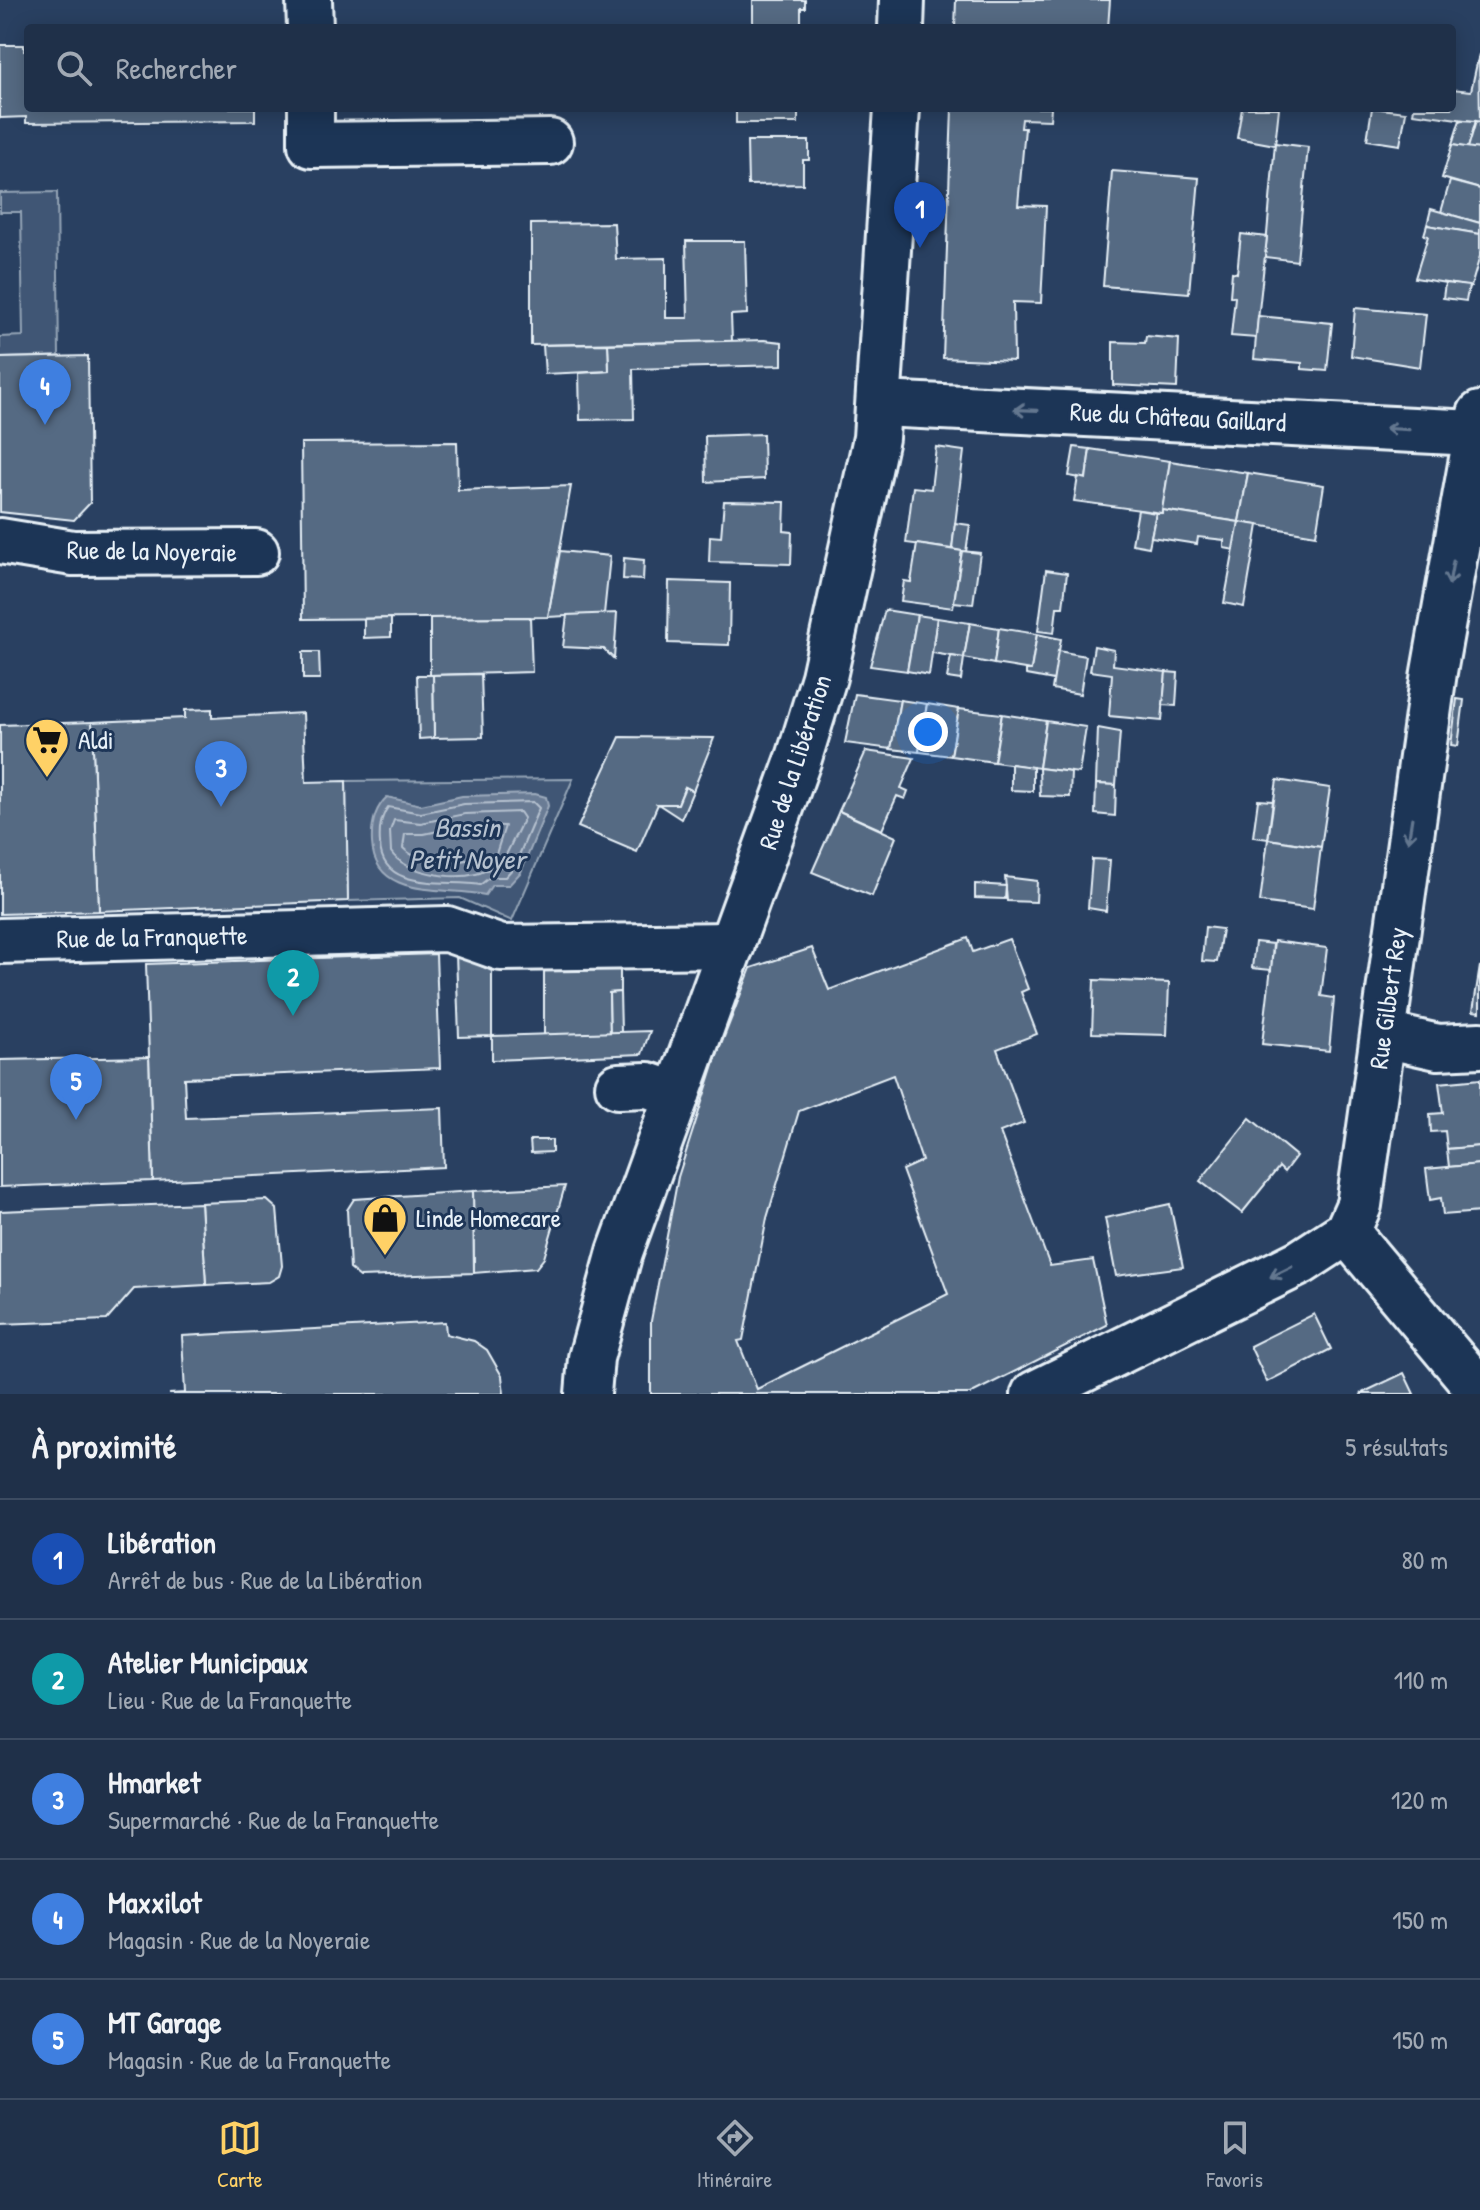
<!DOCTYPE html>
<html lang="fr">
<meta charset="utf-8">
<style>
body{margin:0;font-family:"Patrick Hand",sans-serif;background:#2c3c53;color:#f1f3f6}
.you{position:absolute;left:928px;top:732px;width:28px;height:28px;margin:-20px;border:6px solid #fff;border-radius:50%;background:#1a73e8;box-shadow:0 0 0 12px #1a73e833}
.badge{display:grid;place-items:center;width:52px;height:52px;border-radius:50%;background:#ffd166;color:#fff;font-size:26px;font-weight:700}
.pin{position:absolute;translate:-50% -66px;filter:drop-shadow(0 2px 4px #0008)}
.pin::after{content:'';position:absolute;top:42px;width:28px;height:24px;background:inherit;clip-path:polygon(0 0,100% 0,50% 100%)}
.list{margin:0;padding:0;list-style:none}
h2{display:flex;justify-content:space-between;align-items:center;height:104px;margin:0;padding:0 32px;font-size:34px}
h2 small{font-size:26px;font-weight:400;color:#a1a9b4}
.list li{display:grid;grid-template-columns:52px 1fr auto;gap:24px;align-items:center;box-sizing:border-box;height:120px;padding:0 32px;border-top:2px solid #3c4b61}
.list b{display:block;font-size:30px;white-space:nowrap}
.list p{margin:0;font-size:26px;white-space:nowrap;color:#a1a9b4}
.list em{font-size:26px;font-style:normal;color:#a1a9b4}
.icon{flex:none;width:44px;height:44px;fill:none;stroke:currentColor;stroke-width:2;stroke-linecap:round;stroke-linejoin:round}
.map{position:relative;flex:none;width:1480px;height:1394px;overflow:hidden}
.search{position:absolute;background:#1f3049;box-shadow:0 4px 20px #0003;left:24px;right:24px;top:24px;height:88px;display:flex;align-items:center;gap:20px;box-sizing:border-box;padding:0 28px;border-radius:8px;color:#a1a9b4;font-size:30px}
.sheet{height:704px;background:#1f3049}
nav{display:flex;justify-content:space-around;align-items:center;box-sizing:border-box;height:112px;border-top:2px solid #3c4b61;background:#1f3049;font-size:22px;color:#a1a9b4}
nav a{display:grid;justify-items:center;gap:4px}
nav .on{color:#ffd166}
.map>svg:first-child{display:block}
.green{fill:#415774;stroke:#94a4b6;stroke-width:2}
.water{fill:#6b7c95;stroke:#9dabbd;stroke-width:2}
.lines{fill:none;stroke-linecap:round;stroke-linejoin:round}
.shore{stroke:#b6c2d0;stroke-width:2}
.building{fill:#556a83;stroke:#e8f1f8;stroke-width:2;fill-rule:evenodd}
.minor-casing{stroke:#e8f1f8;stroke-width:50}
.minor{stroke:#1d3557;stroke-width:44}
.oneway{stroke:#64778f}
.labels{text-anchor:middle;stroke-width:6;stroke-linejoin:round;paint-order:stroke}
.street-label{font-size:26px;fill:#e8f1f8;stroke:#1d3557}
.poi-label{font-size:26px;fill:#e8f1f8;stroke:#1d3557;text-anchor:start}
.water-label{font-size:28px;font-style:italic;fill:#b6c2d0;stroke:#1d3557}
</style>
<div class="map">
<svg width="1480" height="1394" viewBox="0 0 1480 1394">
<rect width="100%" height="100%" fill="#294061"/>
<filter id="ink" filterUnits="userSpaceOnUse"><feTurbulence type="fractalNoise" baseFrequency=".0125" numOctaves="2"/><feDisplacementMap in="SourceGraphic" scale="16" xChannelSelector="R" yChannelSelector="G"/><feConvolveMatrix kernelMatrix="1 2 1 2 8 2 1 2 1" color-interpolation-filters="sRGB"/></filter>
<g filter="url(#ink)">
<g class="green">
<path d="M57 192 59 356 0 358V337L23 336 21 212H0V193Z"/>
<path d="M573 779 512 921 460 898 348 901 346 781Z"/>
</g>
<path class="water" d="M535 794 546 797 548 806 521 872 509 885H492L485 895C447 886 375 901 372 843 371 825 374 809 387 797L421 805 462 796Z"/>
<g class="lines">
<g class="shore">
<path d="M533 802 539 808 514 867 505 877H490L480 885C448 879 382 893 380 844 379 830 380 819 388 807L421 813 464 804Z"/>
<path d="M520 812 524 818 500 867C489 867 485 872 476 874 452 880 405 873 391 852L390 831 394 820 421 823 465 814Z"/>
<path d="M467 825 505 826 496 854C467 860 428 872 403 848L405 834H424Z"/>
</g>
</g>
<g class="building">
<path d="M753 0H805V8H801V28H753Z"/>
<path d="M956 0H1110L1108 28H955Z"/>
<path d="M0 45H24V51H28V108H255V121L26 123V117L0 118Z"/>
<path d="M1479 54 1480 122 1413 113 1414 108H1452V89L1471 91Z"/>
<rect x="736" y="108" width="62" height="15"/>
<path d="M952 108H1051L1050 120 1022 119 1021 128H1025L1018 205 1046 206 1041 303 1013 302 1014 361 943 358Z"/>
<path d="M1242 108H1279L1275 145 1237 138Z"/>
<path d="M1372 108 1406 112 1400 145 1367 140Z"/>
<path d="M1460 120 1476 121 1468 148 1452 145Z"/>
<path d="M1476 121 1480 122V149L1468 148Z"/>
<path d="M747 141H809V160H803V184L748 185Z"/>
<path d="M1275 143 1308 147 1297 261 1265 257Z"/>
<path d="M1452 145 1480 149V189L1442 178Z"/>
<path d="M1112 171 1199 178 1189 293 1103 286Z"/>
<path d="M1450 181 1480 189V223L1441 212Z"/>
<path d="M1431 209 1480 223V234L1427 225Z"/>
<path d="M614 223 616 259 666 258V318H688L686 241H745L747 314 731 315 732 341 531 345V224Z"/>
<path d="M1427 225 1480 234V256L1471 287 1415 278 1428 236 1424 235Z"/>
<path d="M1241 234 1267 237 1256 338 1231 336 1235 297 1230 296 1232 272 1237 273Z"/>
<path d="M1445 283 1469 286 1466 301 1443 298Z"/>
<path d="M1355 308 1426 314 1420 367 1351 356Z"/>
<path d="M1258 316 1332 323 1327 371 1302 369V363L1254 359Z"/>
<path d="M1146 336 1179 339 1177 388 1113 385V342L1145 343Z"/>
<path d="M764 340 782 342V365L633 369 634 419 580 420 579 373 609 371 608 344Z"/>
<path d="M608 344 609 371 545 374 543 345Z"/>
<path d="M88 356 90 503 74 520 0 512V358Z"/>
<path d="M763 434 764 479 706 482 705 436Z"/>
<path d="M457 442 458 490 571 486 548 617 303 619 301 443Z"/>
<path d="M936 447 964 451 952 549 906 543 913 487 931 489Z"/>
<path d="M1074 447 1090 449 1086 479 1069 476Z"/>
<path d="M1090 449 1170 461 1162 513 1074 501 1078 477 1086 479Z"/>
<path d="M1170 461 1248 473 1239 522 1162 510Z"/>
<path d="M1248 473 1324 485 1316 535 1239 522Z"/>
<path d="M724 501 785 502 784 531 792 532 791 564 709 562 710 536 721 537Z"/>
<path d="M1138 510 1156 513 1149 547 1132 544Z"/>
<path d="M1162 510 1239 522 1235 550 1224 548V540L1198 537 1197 544 1151 537 1156 513H1162Z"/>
<path d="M1239 522 1258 525 1244 607 1224 603Z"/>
<path d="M955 523 970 525 966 552 952 549Z"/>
<path d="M917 544 962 551 953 608 901 601 904 581 911 582Z"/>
<path d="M560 551 610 556 604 614 548 617Z"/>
<path d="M962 551 980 553 973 604 954 602Z"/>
<path d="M624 558 644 560 643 580 623 579Z"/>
<path d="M1046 570 1067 573 1063 607H1057L1054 633 1038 631Z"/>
<path d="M669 581 730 583 729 645 668 643Z"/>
<path d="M885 610 917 615 907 671 870 666Z"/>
<path d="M617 613 614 659 604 649 563 647 567 615Z"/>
<path d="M917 615 937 618 929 675 907 671Z"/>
<path d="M530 617 532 672 430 675V618Z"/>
<path d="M391 618V637L364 638V619Z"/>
<path d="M937 618 970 623 964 658 932 653Z"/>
<path d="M970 623 999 628 994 664 964 658Z"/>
<path d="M999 628 1037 634 1031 670 994 664Z"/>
<path d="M1037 634 1061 639 1054 680 1026 675V670H1031Z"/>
<path d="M1094 646 1114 650 1113 665 1166 672 1162 721 1109 716 1112 674 1090 671Z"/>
<path d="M1058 651 1086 656 1080 694 1052 689Z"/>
<path d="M303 652H319L320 679H303Z"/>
<path d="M951 656 964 658 961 680 947 678Z"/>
<path d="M1166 672 1178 673 1176 706 1163 705Z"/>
<path d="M481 674 483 737 434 738 433 675Z"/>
<path d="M417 675H433L434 738 419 739Z"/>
<path d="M855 694 900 700 891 749 845 743Z"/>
<path d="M1457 699 1464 700 1458 746 1451 745Z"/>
<path d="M900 700 927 704 919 752 891 749Z"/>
<path d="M927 704 959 709 951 756 919 752Z"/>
<path d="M212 709V718L303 713 306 782 346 781 348 901 99 911 92 722 185 718V710Z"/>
<path d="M959 709 1002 714 994 762 951 756Z"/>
<path d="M1002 714 1046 721 1039 768 994 762Z"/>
<path d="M1046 721 1086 727 1079 773 1039 768Z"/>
<path d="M92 722 99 911 0 914V725Z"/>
<path d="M1098 728 1120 732 1116 785 1096 784Z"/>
<path d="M620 737 714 738 693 791 685 787 678 804H658L637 852 578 827Z"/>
<path d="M866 751 914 758 901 788 908 791 905 799 897 796 882 830 839 811Z"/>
<path d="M1011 764 1033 767V791L1011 790Z"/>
<path d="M1039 768 1071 772 1070 797 1040 796Z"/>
<path d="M1277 780 1330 788 1321 847 1268 839Z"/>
<path d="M1096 784 1116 785 1115 816 1095 814Z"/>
<path d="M685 787 693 791 681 819 658 804H678Z"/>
<path d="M1258 800 1273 801 1268 839 1253 837Z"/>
<path d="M839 811 896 837 872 896 812 872Z"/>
<path d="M1268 839 1321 847 1313 909 1260 902Z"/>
<path d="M1092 859 1110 860 1106 911 1088 908Z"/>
<path d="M1005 877 1037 881 1036 902 1007 901Z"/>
<path d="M975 884 1006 886 1005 899 975 898Z"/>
<path d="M1205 927 1222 929 1217 962 1202 961Z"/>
<path d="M968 938 973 952 1009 939 1028 989 1021 992 1037 1034 997 1049 1024 1123 1000 1132 1050 1266 1093 1260 1107 1325 970 1394H651V1321L678 1177 717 1055 751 968 812 948 829 990ZM893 1075 922 1161 902 1170 948 1294 757 1389 738 1341 743 1340 767 1218 799 1111Z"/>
<path d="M1274 941 1327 948 1321 996 1334 998 1329 1051 1262 1044Z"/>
<path d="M1255 942 1273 944 1271 970 1252 968Z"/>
<path d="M436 954 440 1068 184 1078 186 1118 442 1108 444 1167 153 1181 146 964Z"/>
<path d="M456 954 492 971V1036L459 1037Z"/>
<path d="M1480 966V1012L1473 1011Z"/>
<path d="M620 967V992L609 993 610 1033 544 1035V970Z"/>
<path d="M1094 980 1169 983 1167 1035 1092 1033Z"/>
<path d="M620 992 621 1032 610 1033 609 993Z"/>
<path d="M650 1031 642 1054 492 1060V1036Z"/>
<path d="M149 1057 153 1181 0 1187V1060Z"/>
<path d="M1480 1079V1146L1447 1149 1445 1131 1431 1132 1430 1114 1443 1113 1439 1083Z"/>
<path d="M1250 1118 1296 1156 1284 1172 1279 1167 1242 1213 1200 1181Z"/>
<path d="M530 1140H552V1152L531 1153Z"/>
<path d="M1480 1146V1164L1449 1167 1447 1149Z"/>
<path d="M1480 1164V1212L1443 1215 1441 1198 1430 1200 1426 1169Z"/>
<path d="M565 1186 544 1258 536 1268 474 1273 473 1191Z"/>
<path d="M473 1191 474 1273 360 1277 350 1269 347 1210 354 1199Z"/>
<path d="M267 1200 277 1209 282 1266 279 1276 269 1282 206 1285 201 1203Z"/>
<path d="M201 1203 206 1285 134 1289 107 1320 0 1324V1211Z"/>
<path d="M1170 1204 1183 1267 1116 1276 1105 1218Z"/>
<path d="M1314 1314 1331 1349 1267 1382 1250 1346Z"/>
<path d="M445 1322 446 1334 474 1341 487 1350 502 1376 504 1394H169L185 1393 182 1336Z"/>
<path d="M1404 1373 1414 1394H1360Z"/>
</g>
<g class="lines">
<g class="minor-casing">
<g id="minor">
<path d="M309 0 310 28"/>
<path d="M901 28 902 0"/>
<path d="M311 108V145L550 142"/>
<path d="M881 404 1475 433"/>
<path d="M0 541 73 553 256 552"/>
<path d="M0 941 447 929 501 948 732 945"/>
<path d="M1384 1035 1438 1047 1480 1045"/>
<path d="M618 1086 648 1085 677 1095"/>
<path d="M1347 1232 1480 1391"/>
<path d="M588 1394 591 1358 620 1252 799 758 824 677 876 438 897 108"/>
<path d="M1034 1394 1301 1262 1347 1232 1359 1205 1363 1177 1434 672 1480 414"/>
</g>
</g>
<use href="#minor" class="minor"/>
</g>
<defs><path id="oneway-shaft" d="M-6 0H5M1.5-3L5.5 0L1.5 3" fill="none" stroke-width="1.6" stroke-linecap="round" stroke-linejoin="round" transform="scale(2)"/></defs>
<g class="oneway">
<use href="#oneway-shaft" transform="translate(1026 410) rotate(-178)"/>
<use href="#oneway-shaft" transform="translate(1397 429) rotate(-177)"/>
<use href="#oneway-shaft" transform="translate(1451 573) rotate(100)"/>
<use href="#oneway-shaft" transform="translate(1410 830) rotate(99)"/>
<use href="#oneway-shaft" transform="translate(1281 1272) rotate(154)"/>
</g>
</g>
<defs>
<g id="supermarket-pin" transform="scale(2.3)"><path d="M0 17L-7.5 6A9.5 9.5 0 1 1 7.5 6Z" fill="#ffd166" stroke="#1d3557"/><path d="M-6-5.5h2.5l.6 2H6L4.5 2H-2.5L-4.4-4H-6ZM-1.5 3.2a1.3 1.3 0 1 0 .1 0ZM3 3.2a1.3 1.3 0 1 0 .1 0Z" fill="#111"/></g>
<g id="shop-pin" transform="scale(2.3)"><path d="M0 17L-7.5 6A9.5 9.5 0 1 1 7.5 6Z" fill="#ffd166" stroke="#1d3557"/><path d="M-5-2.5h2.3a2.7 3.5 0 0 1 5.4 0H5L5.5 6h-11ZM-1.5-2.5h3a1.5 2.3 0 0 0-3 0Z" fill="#111"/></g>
</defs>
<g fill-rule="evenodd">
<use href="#supermarket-pin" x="47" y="740"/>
<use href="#shop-pin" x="385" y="1218"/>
</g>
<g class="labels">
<g class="street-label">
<text transform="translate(1178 417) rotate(3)" y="9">Rue du Château Gaillard</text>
<text transform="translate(152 551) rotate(1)" y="9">Rue de la Noyeraie</text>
<text transform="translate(795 762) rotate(-72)" y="9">Rue de la Libération</text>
<text transform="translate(152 937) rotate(-1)" y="9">Rue de la Franquette</text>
<text transform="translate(1388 998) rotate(-82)" y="9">Rue Gilbert Rey</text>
</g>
<g class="poi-label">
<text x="78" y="749">Aldi</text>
<text x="416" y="1227">Linde Homecare</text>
</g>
<g class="water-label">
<text x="467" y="837">Bassin<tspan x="467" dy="32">Petit Noyer</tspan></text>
</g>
</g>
</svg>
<div class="you"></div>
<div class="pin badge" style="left:920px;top:248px;background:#1a4fb4">1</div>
<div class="pin badge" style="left:293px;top:1016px;background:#0f9aa8">2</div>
<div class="pin badge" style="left:221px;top:807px;background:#3f7fe0">3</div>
<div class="pin badge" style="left:45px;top:425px;background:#3f7fe0">4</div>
<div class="pin badge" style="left:76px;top:1120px;background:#3f7fe0">5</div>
<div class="search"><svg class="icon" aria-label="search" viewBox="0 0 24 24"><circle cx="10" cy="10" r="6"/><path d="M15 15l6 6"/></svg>Rechercher</div>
</div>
<section class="sheet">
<h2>À proximité<small>5 résultats</small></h2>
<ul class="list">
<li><span class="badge" style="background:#1a4fb4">1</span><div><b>Libération</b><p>Arrêt de bus · Rue de la Libération</p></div><em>80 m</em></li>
<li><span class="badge" style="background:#0f9aa8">2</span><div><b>Atelier Municipaux</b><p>Lieu · Rue de la Franquette</p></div><em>110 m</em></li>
<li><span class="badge" style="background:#3f7fe0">3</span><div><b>Hmarket</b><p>Supermarché · Rue de la Franquette</p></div><em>120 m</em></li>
<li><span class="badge" style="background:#3f7fe0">4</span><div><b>Maxxilot</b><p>Magasin · Rue de la Noyeraie</p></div><em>150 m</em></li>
<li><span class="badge" style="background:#3f7fe0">5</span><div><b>MT Garage</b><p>Magasin · Rue de la Franquette</p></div><em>150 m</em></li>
</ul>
</section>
<nav>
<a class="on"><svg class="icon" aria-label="map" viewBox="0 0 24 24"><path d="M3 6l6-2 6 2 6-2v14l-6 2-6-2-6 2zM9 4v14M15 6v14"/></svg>Carte</a>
<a><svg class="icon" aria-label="directions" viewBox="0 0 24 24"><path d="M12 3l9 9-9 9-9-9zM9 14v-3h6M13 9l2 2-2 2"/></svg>Itinéraire</a>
<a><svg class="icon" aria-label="saved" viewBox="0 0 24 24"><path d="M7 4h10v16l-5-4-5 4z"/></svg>Favoris</a>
</nav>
